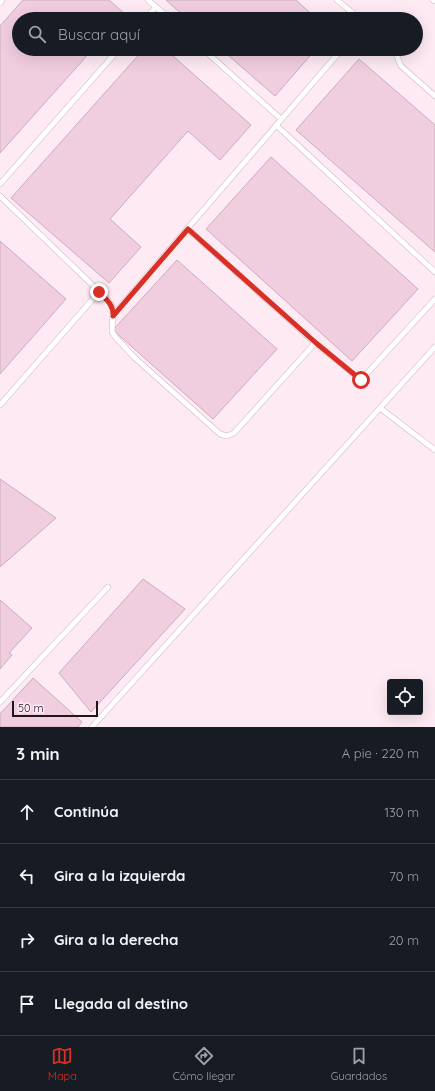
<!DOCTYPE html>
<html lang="es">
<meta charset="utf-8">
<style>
body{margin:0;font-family:Quicksand,sans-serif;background:#20242c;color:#f1f3f6}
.controls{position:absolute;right:12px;bottom:12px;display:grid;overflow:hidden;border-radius:4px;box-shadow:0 4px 16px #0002}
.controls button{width:36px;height:36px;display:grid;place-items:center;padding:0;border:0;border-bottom:1px solid #363941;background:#171b24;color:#f1f3f6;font:20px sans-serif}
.scale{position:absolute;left:12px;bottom:10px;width:86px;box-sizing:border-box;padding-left:4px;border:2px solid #20161b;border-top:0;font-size:11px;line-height:14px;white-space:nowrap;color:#20161b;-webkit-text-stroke:3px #fdeaf3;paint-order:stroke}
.stop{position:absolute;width:12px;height:12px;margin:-9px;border:3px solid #d93025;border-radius:50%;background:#fff}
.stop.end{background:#d93025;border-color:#fff;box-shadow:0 1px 4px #0008}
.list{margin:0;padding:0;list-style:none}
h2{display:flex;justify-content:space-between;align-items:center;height:52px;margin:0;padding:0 16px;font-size:17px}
h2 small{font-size:13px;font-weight:400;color:#9ea1a6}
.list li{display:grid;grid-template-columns:26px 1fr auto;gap:12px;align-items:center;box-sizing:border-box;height:64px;padding:0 16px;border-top:1px solid #363941}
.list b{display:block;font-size:15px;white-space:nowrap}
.list em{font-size:13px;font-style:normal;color:#9ea1a6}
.icon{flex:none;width:22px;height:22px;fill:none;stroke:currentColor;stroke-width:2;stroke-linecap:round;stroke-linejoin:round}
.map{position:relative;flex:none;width:435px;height:727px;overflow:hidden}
.search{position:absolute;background:#171b24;box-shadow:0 4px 16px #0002;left:12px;right:12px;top:12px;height:44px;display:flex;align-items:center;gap:10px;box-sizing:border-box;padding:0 14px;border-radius:22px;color:#9ea1a6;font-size:15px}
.sheet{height:308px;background:#171b24}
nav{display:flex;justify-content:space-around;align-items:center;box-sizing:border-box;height:56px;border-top:1px solid #363941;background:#171b24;font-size:11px;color:#9ea1a6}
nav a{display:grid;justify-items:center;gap:2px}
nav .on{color:#d93025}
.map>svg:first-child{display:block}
.building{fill:#f1cedf;stroke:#caadbb}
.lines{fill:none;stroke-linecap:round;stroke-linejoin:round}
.service-casing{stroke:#d1b3c2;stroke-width:6}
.service{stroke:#fff;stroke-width:5}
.route{stroke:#d93025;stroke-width:5}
</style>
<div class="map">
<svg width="435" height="727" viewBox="0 0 435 727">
<rect width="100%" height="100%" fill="#fdeaf3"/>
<g class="building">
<path d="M23 0H109L125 14 120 19H19V49H93L0 153V26Z"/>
<path d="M166 0H296L317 19H187Z"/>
<path d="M144 49H165L251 125 220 160 188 131 110 219 141 247 109 283 11 198Z"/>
<path d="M221 49H316L275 96Z"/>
<path d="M359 59 435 125V252L296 130Z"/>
<path d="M271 157 418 289 352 361 206 229Z"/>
<path d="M0 241 66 299 0 374Z"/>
<path d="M177 260 277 349 213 419 113 330Z"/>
<path d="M0 479 56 518 0 567Z"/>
<path d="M143 579 185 609 91 712 59 673Z"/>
<path d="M0 600 32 628 9 653 12 655 0 669Z"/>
<path d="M33 678 82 722 78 727H0V714Z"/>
</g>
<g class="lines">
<g class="service-casing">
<g id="service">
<path d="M148 0 170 19"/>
<path d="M337 0 360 19"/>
<path d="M433 0 435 1"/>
<path d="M0 3 2 0"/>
<path d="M145 19 156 7"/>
<path d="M203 49 281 119"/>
<path d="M394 49 401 66 435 96"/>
<path d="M276 125 435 272"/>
<path d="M0 184 119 49"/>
<path d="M0 196 109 301 113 310 112 332 117 339 135 358 220 434 227 436 234 433 315 343"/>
<path d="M188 229 315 343 361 380 435 299"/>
<path d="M113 315 342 49"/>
<path d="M0 405 99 292"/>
<path d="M380 408 435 450"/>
<path d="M0 702 108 587"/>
<path d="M92 727 435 347"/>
</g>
</g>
<use href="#service" class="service"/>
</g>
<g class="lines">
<path class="route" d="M99 292C106 299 114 305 113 316L188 229 316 343 361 380"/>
</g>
</svg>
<div class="controls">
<button><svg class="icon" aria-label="locate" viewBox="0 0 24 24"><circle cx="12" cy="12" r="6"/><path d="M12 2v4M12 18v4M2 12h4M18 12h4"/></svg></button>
</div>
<div class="scale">50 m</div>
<div class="stop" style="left:361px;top:380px"></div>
<div class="stop end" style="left:99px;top:292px"></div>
<div class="search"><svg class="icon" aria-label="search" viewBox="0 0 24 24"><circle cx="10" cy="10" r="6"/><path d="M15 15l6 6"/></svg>Buscar aquí</div>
</div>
<section class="sheet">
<h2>3 min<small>A pie · 220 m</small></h2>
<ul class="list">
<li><svg class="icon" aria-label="ahead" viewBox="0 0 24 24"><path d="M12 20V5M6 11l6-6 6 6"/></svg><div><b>Continúa</b></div><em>130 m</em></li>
<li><svg class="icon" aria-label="left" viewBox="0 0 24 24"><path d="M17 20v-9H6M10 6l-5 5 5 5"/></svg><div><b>Gira a la izquierda</b></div><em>70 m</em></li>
<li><svg class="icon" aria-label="right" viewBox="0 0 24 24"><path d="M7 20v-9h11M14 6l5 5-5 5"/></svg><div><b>Gira a la derecha</b></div><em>20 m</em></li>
<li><svg class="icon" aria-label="arrive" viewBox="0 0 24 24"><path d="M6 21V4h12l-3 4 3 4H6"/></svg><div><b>Llegada al destino</b></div></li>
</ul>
</section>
<nav>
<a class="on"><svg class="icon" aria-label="map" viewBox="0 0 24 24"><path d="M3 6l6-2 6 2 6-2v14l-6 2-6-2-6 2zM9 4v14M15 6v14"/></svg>Mapa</a>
<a><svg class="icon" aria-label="directions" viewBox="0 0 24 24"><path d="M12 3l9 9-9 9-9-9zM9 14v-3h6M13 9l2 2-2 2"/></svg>Cómo llegar</a>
<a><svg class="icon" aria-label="saved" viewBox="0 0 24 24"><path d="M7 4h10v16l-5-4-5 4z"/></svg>Guardados</a>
</nav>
